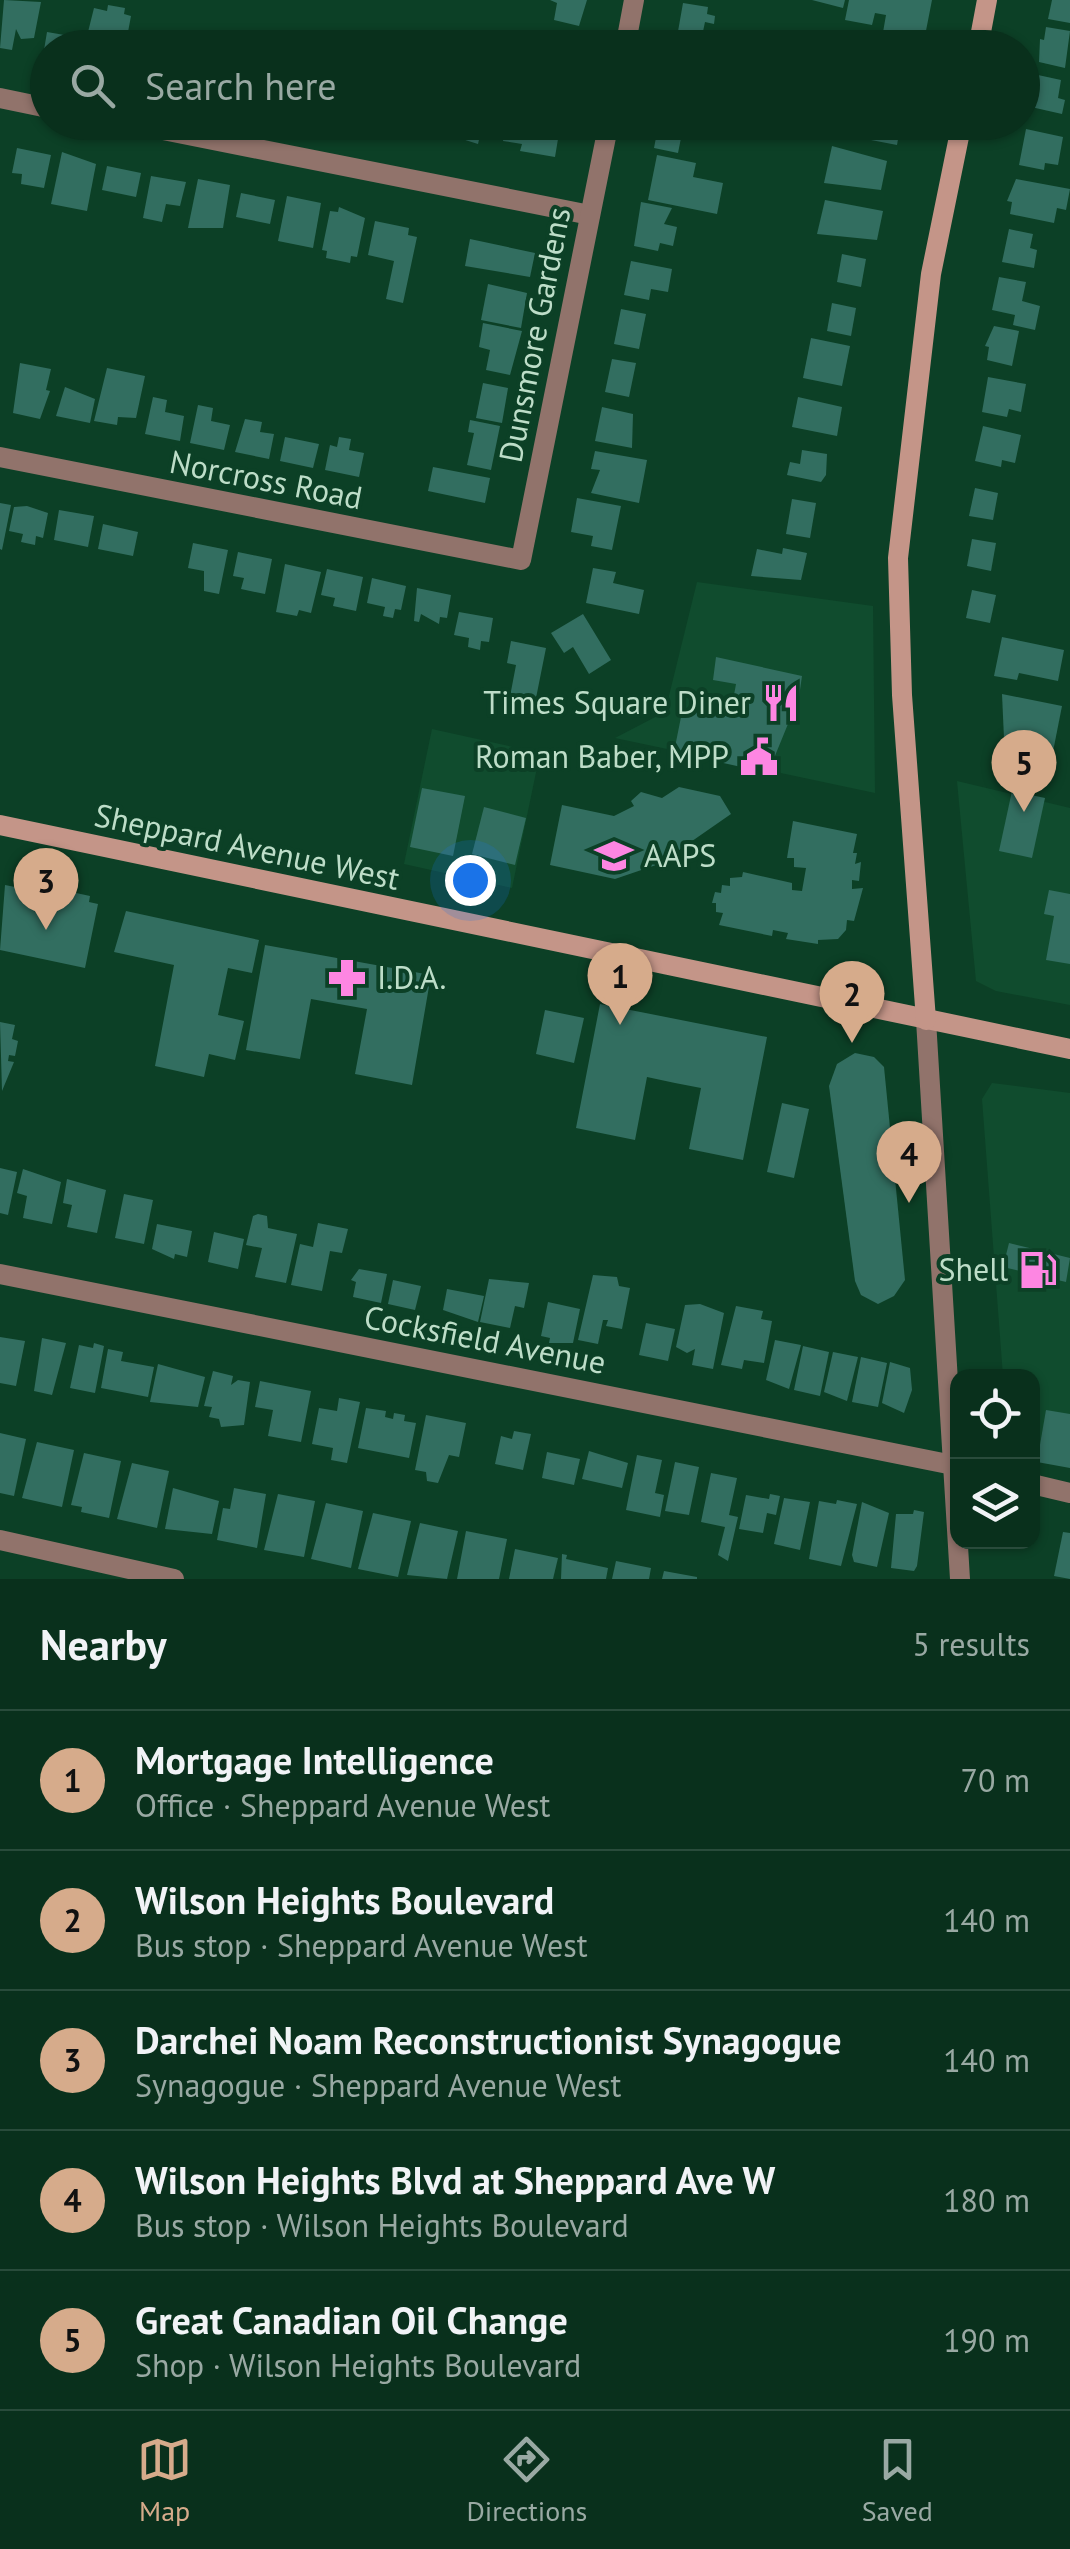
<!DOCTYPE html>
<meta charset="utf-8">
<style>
body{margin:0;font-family:"PT Sans",sans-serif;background:#173c29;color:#f1f3f6}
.controls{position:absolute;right:30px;bottom:30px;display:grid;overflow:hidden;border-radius:20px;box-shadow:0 2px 8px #0004}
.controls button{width:90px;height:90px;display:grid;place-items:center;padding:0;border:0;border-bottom:2px solid #294b3b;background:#09301c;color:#f1f3f6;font:50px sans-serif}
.you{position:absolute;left:470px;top:880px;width:35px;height:35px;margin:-25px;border:8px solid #fff;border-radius:50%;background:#1a73e8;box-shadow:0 0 0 15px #1a73e833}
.badge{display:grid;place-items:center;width:65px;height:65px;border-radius:50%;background:#d6ab8b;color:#111;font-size:32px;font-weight:700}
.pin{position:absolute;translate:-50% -82px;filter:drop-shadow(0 2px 5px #0008)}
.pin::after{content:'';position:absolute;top:52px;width:35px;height:30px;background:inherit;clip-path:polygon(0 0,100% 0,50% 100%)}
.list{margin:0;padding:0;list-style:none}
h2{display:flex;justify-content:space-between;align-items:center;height:130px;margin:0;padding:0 40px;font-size:42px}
h2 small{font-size:32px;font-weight:400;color:#99a9a3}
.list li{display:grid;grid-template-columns:65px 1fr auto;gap:30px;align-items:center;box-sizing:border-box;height:140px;padding:0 40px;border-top:2px solid #294b3b}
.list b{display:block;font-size:38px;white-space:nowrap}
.list p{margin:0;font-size:32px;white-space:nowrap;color:#99a9a3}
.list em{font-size:32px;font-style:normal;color:#99a9a3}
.icon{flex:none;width:55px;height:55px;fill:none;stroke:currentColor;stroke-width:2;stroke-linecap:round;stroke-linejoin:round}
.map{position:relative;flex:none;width:1070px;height:1579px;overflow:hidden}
.search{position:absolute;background:#09301c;box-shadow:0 2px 8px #0004;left:30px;right:30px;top:30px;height:110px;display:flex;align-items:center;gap:25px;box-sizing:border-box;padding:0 35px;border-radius:55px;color:#99a9a3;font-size:38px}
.sheet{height:830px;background:#09301c}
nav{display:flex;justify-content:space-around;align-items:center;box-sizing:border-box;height:140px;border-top:2px solid #294b3b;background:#09301c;font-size:28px;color:#99a9a3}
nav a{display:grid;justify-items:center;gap:5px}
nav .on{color:#d6ab8b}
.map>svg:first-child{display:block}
.built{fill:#104c2e}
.building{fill:#326e60}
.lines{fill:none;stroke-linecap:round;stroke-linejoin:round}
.minor{stroke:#91736b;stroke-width:20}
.tertiary{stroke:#91736b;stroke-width:20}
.secondary{stroke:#c49588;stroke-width:20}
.labels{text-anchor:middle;stroke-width:8;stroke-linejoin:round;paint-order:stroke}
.street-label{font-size:32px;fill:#bdddc8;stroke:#0c4026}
.poi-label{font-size:32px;fill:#bdddc8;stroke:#0c4026;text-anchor:end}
</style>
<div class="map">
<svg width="1070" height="1579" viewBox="0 0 1070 1579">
<rect width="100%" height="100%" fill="#0c4026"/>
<g class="built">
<path d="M697 582 873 606 875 793 615 738 665 712Z"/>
<path d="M432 729 540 753 512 888 404 864Z"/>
<path d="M957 781 1070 808V1005L996 991 976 981Z"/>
<path d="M992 1083 1070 1093V1466L1033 1459 1032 1376H1003L982 1099Z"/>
</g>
<g class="building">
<path d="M4 0 41 2 34 38 21 39 16 29 12 50 0 48Z"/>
<path d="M550 0H587L579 26 554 20 557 3Z"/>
<path d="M812 0H845L843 8Z"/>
<path d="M849 0H932L923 46 882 38 886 15 875 13 872 25 845 20Z"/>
<path d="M1052 0H1070V23L1048 19Z"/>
<path d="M683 3 708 7 707 14 715 16 714 24 705 22 701 41 677 37Z"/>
<path d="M108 5 125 8 124 14 131 16 125 48H84L94 8 107 11Z"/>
<path d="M1046 27 1070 31 1065 68 1039 62 1040 39 1044 40Z"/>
<path d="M47 32 82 38 80 48H48V57L43 56Z"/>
<path d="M1038 75 1061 80 1058 98 1065 100 1062 114 1031 107Z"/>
<path d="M445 122H483L478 144 443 133Z"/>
<path d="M659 122H700L707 124 704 138 682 133 678 153 654 148Z"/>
<path d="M847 122H901L897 145 845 135Z"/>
<path d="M506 124 559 133 555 157 520 151 522 144 503 141Z"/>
<path d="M1026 129 1063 137 1058 165 1045 163 1044 170 1019 165Z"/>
<path d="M832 146 887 161 881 190 824 183Z"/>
<path d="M17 148 51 155 44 188 21 184 22 174 12 173Z"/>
<path d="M62 152 96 164 87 211 51 204Z"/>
<path d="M657 155 696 163 693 177 723 183 717 214 648 200Z"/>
<path d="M107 166 141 173 136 197 102 190Z"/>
<path d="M151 176 186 182 180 206 166 204 162 222 143 218Z"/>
<path d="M198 179 230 185 223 228H188Z"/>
<path d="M1016 179 1070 189 1066 210 1057 208 1054 223 1010 214 1012 202 1007 201Z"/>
<path d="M241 193 275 200 270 224 236 217Z"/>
<path d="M287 196 321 203 313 248 278 241Z"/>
<path d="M825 200 883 211 877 240 817 234Z"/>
<path d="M641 202 672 208 664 224 677 227 673 246 660 243 658 251 634 246Z"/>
<path d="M339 207 365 218 357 257 351 256 350 263 326 258 327 251 322 250 330 211 338 212Z"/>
<path d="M375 221 409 228 408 235 417 237 403 303 386 299 394 261 368 255Z"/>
<path d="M1009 229 1033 234 1030 248 1037 250 1034 268 1002 262Z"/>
<path d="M470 239 535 253 530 277 465 266Z"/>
<path d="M842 254 866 259 861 287 837 282Z"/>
<path d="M631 261 672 269 668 292 651 289 649 300 624 295Z"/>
<path d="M999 277 1026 282 1022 301 1040 306 1035 330 1013 325 1015 315 992 310Z"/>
<path d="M488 284 527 293 521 328 481 320Z"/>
<path d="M832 303 856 308 851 336 827 331Z"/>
<path d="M621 309 646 314 639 349 614 344Z"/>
<path d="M483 323 522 331 510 375 486 370 490 350 479 347Z"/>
<path d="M994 326 1019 331 1012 366 987 360 989 347 985 346Z"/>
<path d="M811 338 850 346 842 386 803 378Z"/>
<path d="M612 359 636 363 629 397 605 392Z"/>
<path d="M20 363 51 369 46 390 50 391 40 419 13 413Z"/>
<path d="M107 368 145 376 136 418 118 417 117 425 94 421Z"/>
<path d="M988 377 1026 384 1021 412 1009 409 1007 417 982 412Z"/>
<path d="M483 383 508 388 502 423 476 418Z"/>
<path d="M65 387 95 399 90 423 56 416Z"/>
<path d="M153 397 167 400 165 412 184 416 180 441 145 434Z"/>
<path d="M798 397 842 407 837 436 792 427Z"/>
<path d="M198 405 213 408 211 421 230 425 224 450 190 443Z"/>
<path d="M602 407 633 414 632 448 595 441Z"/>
<path d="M245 419 262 422 260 432 274 434 269 459 235 452Z"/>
<path d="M470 420 500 426 491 470 467 465 474 433 468 432Z"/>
<path d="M983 426 1021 435 1015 463 1002 460 1001 467 975 461Z"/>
<path d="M285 437 319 444 313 468 280 461Z"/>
<path d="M339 437 351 439 349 450 364 453 359 477 325 470 330 445 337 447Z"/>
<path d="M802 450 827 454 826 475 821 482 787 475 790 462 800 464Z"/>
<path d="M595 451 647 460 639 503 591 493 600 470 591 469Z"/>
<path d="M433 467 490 478 485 503 428 491Z"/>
<path d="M975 488 998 493 993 520 969 516Z"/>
<path d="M577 498 621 506 612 550 591 546 593 536 571 532Z"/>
<path d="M792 499 816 503 810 538 786 534Z"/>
<path d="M0 503 11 505 2 550 0 549Z"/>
<path d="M27 506 48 513 43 538 36 536 35 545 21 542 23 534 9 531 14 507Z"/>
<path d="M59 510 94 516 88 547 54 540Z"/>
<path d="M103 524 138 532 133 556 98 549Z"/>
<path d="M972 539 996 543 991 571 967 566Z"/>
<path d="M193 543 228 550 219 594 204 591V571L188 568Z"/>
<path d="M783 548 807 553 801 580 751 576 757 549 782 554Z"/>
<path d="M238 552 272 559 265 594 241 589 244 578 233 576Z"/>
<path d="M285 564 321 572 311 613 299 610 297 616 276 612Z"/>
<path d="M593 568 616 572 613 583 644 590 639 614 586 603Z"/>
<path d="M327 569 363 577 356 611 333 606 335 598 321 595Z"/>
<path d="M372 578 406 586 401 610 395 609 393 618 383 616 385 607 367 603Z"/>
<path d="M417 588 451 595 447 618 440 617 439 624 421 614 419 622 414 621Z"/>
<path d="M972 590 996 595 990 623 966 618Z"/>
<path d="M459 612 493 618 489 642 481 641 480 650 468 647 469 638 454 635Z"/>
<path d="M583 614 611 660 589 674 573 647 564 653 551 633Z"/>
<path d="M1002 637 1064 650 1058 681 1019 673 1017 680 994 676Z"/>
<path d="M511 641 546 648 533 713 508 707 516 665 507 663Z"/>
<path d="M716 657 802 676 799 697 768 773 674 752 683 707 730 717 736 684 713 680Z"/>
<path d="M1002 694 1062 706 1046 787 1006 782Z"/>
<path d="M679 787 720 796 731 814 659 864 615 879 550 865 562 805 614 816 634 806 631 801 641 792 662 798Z"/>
<path d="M422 788 465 796 453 856 410 847Z"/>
<path d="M1012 791 1045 798 1032 858 999 851Z"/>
<path d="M484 807 526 818 515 865 472 854Z"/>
<path d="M793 821 857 834 853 853H857L855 864 861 862 859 881 852 880V889L863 888 854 921 847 920 846 930 838 939 818 940V944L786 939 788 933 773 930 772 936 719 925 723 913 716 912V903H712L715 892 721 893 722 885 730 886V878L742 877 743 872 792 883V890L802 891 806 868 794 867V858H787Z"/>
<path d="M21 881 90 896 89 902 98 904 85 968 0 950 5 885 20 888Z"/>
<path d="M1049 890 1070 894V964L1046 960 1054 916 1044 914Z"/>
<path d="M126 911 259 940 252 973 228 968 218 1015 244 1021 235 1060 209 1054 204 1077 155 1066 174 965 114 952Z"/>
<path d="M265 945 431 975 412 1085 355 1074 367 1009 311 999 300 1059 246 1050Z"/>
<path d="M600 1004 767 1037 743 1160 689 1149 701 1088 675 1083 647 1077 635 1140 576 1128Z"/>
<path d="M545 1010 584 1018 574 1063 536 1054Z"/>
<path d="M0 1022 15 1025 12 1039 18 1041 15 1056 9 1055 8 1061 14 1062 2 1091Z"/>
<path d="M855 1053 874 1057 884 1067 905 1280 894 1296 878 1304 861 1295 855 1281 829 1086 837 1064Z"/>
<path d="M782 1103 809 1109 794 1178 767 1172Z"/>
<path d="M0 1168 17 1172 8 1215 0 1213Z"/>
<path d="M23 1169 61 1182 52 1224 23 1218 27 1196 17 1193Z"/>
<path d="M67 1179 106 1190 97 1233 67 1227 72 1205 63 1203Z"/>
<path d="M124 1194 153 1200 144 1244 115 1238Z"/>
<path d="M258 1214 267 1216 268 1228 297 1234 286 1283 255 1277 262 1248 246 1245 253 1216Z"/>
<path d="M318 1223 348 1229 342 1253 330 1251 322 1291 291 1285 300 1244 313 1247Z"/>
<path d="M157 1224 192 1231 187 1257 175 1254 174 1259 152 1249Z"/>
<path d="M214 1232 244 1239 238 1269 208 1262Z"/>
<path d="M1009 1243 1070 1258 1066 1282 1003 1267Z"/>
<path d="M359 1269 387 1274 381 1303 353 1297 356 1282 351 1280Z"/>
<path d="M593 1275 617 1277 619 1286 630 1288 622 1329 606 1326 608 1320H603L598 1344 578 1340Z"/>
<path d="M489 1279 529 1283 524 1308 515 1306 510 1328 480 1322Z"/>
<path d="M393 1280 421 1286 415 1310 388 1304Z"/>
<path d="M447 1289 484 1296 478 1322 443 1310Z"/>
<path d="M548 1302 580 1309 573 1343H549L550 1338 541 1336Z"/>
<path d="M700 1304 724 1313 713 1369 692 1365 695 1349 687 1353 676 1347 685 1305Z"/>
<path d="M736 1306 763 1311 761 1319 772 1321 764 1363 744 1360 742 1369 721 1365Z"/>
<path d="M646 1323 675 1329 668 1361 639 1355Z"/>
<path d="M0 1337 25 1341 16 1386 0 1383Z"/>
<path d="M42 1338 66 1343 52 1395 34 1391Z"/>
<path d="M775 1340 801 1345 789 1389 766 1380Z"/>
<path d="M94 1343 104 1346 95 1393 70 1388 79 1345 93 1348Z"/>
<path d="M803 1346 829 1352 820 1396 794 1390Z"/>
<path d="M108 1349 123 1352 121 1361 154 1367 148 1397 101 1388Z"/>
<path d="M833 1352 858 1357 847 1401 824 1392Z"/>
<path d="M861 1357 887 1363 878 1407 852 1402Z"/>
<path d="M890 1362 910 1368 912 1390 904 1413 882 1403Z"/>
<path d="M158 1364 205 1377 198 1407 150 1402Z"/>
<path d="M213 1371 233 1376 231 1385 238 1380 250 1382 244 1425 221 1427 219 1419 209 1417 212 1407 204 1406Z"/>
<path d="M260 1381 311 1391 301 1442 268 1436 273 1410 255 1407Z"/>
<path d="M339 1398 360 1402 347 1463 331 1460 333 1448 312 1444 319 1408 337 1411Z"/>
<path d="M366 1408 386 1411 385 1417 393 1419 394 1413 405 1415 404 1421 416 1423 409 1458 358 1448Z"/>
<path d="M1046 1410 1070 1414V1468L1037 1462Z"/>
<path d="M426 1415 466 1423 459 1457 449 1455 438 1483 427 1481 426 1472 415 1470Z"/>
<path d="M514 1431 531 1434 523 1470 495 1464 501 1436 512 1439Z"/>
<path d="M0 1433 26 1439 14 1496 0 1493Z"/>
<path d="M37 1442 74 1450 62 1507 22 1498Z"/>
<path d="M589 1451 628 1463 622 1488 582 1479Z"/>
<path d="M547 1452 580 1459 574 1485 542 1478Z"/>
<path d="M84 1453 121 1461 109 1518 81 1512 82 1507 71 1505Z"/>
<path d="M637 1455 662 1460 655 1493 664 1495 660 1517 626 1510Z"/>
<path d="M675 1462 699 1467 689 1515 665 1511Z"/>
<path d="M132 1463 169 1471 157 1528 117 1519Z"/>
<path d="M711 1473 737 1478 729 1515 738 1517 728 1561 718 1555 725 1527 701 1522Z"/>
<path d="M173 1488 219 1501 212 1534 165 1529Z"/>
<path d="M234 1488 266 1494 257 1548 217 1540 223 1508 230 1509Z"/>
<path d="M278 1494 315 1501 304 1557 264 1550Z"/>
<path d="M770 1494 780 1496 776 1515 767 1513 763 1533 739 1529 746 1495 769 1499Z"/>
<path d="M784 1498 810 1502 800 1550 774 1544Z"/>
<path d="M837 1500 857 1504 841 1566 809 1559 819 1501 836 1504Z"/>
<path d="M862 1502 889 1513 877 1567 854 1562 852 1555Z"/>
<path d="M326 1503 363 1511 351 1568 311 1559Z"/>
<path d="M914 1510 924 1512 917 1566 914 1571 891 1568 896 1514H913Z"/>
<path d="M373 1513 411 1521 398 1577 358 1569Z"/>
<path d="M420 1523 458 1531 447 1579 407 1575Z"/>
<path d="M466 1531 507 1539 499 1579H457Z"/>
<path d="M1063 1532 1070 1533V1579L1054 1576Z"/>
<path d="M515 1549 558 1558 553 1579H509Z"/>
<path d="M562 1554 567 1555 566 1559 608 1568 606 1579H561Z"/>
<path d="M616 1561 651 1568 649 1579H612Z"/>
<path d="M664 1571 697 1577V1579H662Z"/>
</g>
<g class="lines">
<g class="minor">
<path d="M625 48 634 0"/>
<path d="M0 98 48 108"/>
<path d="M123 122 590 215"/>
<path d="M0 457 521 560 609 122"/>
<path d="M0 1274 958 1466"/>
<path d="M1032 1484 1070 1493"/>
<path d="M0 1540 174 1579"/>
</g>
<path class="tertiary" d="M926 1020 960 1579"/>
<g class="secondary">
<path d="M978 48 987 0"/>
<path d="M0 825 1070 1049"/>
<path d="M926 1020 902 695 898 558 931 274 962 122"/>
</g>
</g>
<defs>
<g id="restaurant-bare" transform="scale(3)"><path d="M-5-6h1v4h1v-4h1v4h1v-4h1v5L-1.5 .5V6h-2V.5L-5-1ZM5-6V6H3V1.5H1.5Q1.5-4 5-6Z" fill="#fd86e2" stroke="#0c4026" stroke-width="2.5" paint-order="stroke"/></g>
<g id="civic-bare" transform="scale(3)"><path d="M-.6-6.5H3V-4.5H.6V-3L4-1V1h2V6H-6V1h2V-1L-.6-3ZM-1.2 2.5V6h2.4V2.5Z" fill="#fd86e2" stroke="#0c4026" stroke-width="2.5" paint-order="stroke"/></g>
<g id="university-bare" transform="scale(3)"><path d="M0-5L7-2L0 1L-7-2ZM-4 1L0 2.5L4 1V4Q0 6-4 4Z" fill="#fd86e2" stroke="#0c4026" stroke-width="2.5" paint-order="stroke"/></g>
<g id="pharmacy-bare" transform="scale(3)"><path d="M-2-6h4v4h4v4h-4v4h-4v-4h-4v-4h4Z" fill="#fd86e2" stroke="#0c4026" stroke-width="2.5" paint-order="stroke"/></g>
<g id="fuel-bare" transform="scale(3)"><path d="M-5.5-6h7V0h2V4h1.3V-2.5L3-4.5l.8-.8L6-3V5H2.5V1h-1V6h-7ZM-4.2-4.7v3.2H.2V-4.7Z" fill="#fd86e2" stroke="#0c4026" stroke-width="2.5" paint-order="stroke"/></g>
</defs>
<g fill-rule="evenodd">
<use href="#restaurant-bare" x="781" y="703"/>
<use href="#civic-bare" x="759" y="757"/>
<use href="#university-bare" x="614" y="856"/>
<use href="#pharmacy-bare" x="347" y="978"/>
<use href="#fuel-bare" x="1038" y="1270"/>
</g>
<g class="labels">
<g class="street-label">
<text transform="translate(535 335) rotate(-79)" y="11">Dunsmore Gardens</text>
<text transform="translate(266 480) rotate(11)" y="11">Norcross Road</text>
<text transform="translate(247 847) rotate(12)" y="11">Sheppard Avenue West</text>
<text transform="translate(485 1340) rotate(11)" y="11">Cocksfield Avenue</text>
</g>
<g class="poi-label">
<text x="751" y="714">Times Square Diner</text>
<text x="729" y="768">Roman Baber, MPP</text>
<text x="644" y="867" text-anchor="start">AAPS</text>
<text x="377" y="989" text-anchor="start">I.D.A.</text>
<text x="1008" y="1281">Shell</text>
</g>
</g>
</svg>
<div class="controls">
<button><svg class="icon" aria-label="locate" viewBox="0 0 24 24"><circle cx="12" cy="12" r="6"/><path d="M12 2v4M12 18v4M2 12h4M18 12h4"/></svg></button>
<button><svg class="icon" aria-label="layers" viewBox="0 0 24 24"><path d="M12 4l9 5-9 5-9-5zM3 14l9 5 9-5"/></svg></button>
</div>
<div class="you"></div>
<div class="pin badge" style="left:620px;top:1025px">1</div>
<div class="pin badge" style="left:852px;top:1043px">2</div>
<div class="pin badge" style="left:46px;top:930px">3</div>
<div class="pin badge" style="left:909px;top:1203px">4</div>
<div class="pin badge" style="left:1024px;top:812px">5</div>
<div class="search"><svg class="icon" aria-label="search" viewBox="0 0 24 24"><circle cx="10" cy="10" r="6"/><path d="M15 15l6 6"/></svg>Search here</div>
</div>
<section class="sheet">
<h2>Nearby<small>5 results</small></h2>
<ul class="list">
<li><span class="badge">1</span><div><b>Mortgage Intelligence</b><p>Office · Sheppard Avenue West</p></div><em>70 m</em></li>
<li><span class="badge">2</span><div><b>Wilson Heights Boulevard</b><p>Bus stop · Sheppard Avenue West</p></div><em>140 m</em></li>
<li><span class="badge">3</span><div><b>Darchei Noam Reconstructionist Synagogue</b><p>Synagogue · Sheppard Avenue West</p></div><em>140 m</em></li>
<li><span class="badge">4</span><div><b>Wilson Heights Blvd at Sheppard Ave W</b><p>Bus stop · Wilson Heights Boulevard</p></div><em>180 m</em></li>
<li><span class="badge">5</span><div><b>Great Canadian Oil Change</b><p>Shop · Wilson Heights Boulevard</p></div><em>190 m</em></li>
</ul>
</section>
<nav>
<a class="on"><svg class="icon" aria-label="map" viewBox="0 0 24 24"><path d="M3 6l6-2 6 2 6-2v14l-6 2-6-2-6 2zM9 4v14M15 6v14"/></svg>Map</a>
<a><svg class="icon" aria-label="directions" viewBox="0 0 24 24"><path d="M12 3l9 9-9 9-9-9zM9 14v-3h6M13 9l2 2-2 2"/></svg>Directions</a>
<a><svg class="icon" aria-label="saved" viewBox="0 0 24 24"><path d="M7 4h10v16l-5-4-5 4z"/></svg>Saved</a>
</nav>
